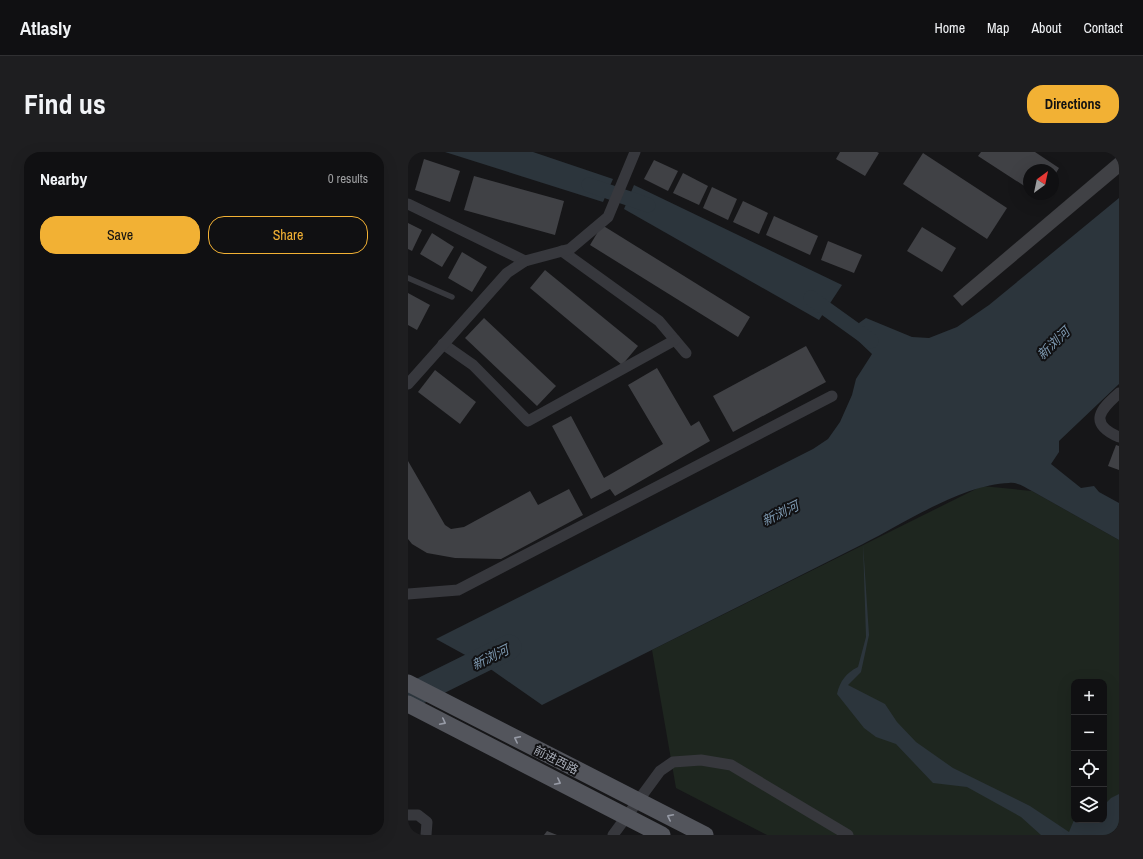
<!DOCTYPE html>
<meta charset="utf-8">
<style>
body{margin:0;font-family:"Archivo Narrow","Noto Sans SC",sans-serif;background:#1e1e20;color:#f1f3f6}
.controls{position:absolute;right:12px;bottom:12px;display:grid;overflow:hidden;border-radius:8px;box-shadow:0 4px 16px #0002}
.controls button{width:36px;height:36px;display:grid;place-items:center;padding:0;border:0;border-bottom:1px solid #303032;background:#101012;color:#f1f3f6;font:20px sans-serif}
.compass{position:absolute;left:615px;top:12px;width:36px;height:36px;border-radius:50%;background:#101012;box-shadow:0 4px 16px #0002;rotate:33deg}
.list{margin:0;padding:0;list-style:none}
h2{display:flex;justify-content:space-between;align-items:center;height:52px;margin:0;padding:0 16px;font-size:17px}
h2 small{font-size:13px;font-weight:400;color:#9c9d9f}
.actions{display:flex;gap:8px;padding:12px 16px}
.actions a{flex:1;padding:9px 0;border:1px solid #f2b134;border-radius:16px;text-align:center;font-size:14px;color:#f2b134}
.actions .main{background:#f2b134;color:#111}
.icon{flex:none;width:22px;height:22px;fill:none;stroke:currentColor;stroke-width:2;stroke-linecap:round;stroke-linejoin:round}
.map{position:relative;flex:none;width:711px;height:683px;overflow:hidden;border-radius:16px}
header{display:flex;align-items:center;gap:24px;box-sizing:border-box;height:56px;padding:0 20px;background:#101012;border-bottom:1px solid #303032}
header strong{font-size:19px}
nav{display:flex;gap:22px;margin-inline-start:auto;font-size:14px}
.intro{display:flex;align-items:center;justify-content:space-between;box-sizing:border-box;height:96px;padding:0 24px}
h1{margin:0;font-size:28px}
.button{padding:10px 18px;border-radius:16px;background:#f2b134;color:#111;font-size:14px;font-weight:700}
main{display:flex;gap:24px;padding:0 24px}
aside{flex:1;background:#101012;border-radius:16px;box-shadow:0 4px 16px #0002}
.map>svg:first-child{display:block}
.green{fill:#1e261f;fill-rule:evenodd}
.water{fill:#2c353c}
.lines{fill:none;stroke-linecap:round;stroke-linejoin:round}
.canal{stroke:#2c353c;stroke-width:15}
.river{stroke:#2c353c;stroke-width:25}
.building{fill:#404145}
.lane{stroke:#37383d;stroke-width:5.5}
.street{stroke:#37383d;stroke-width:11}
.primary-bridge{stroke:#53555c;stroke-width:17}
.oneway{stroke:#979ba6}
.labels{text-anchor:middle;stroke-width:4;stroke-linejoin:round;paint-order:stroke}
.street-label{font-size:12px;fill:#a8adb8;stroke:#111113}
.water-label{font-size:13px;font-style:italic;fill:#7f9bb3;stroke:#111113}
</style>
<header>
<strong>Atlasly</strong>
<nav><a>Home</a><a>Map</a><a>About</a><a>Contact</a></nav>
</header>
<div class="intro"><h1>Find us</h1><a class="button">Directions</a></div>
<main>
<aside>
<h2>Nearby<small>0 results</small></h2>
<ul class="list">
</ul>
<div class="actions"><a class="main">Save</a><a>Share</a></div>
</aside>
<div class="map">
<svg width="711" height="683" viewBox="0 0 711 683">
<rect width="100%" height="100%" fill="#161618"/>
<path class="green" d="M574 334 624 339 711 388V683H359L268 636 244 498ZM666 530H696V668H666Z"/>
<g class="water">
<path d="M37 0H125L205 27 195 50Z"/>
<path d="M226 33 434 133 411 168 216 57Z"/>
<path d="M711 46V232L651 289V300L643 312 673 336 686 334 691 340 711 351V388L624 339C617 335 610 330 601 331 556 332 496 371 455 392L461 483 453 520 440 533 477 552 489 570 508 590 545 616 622 654 661 680 666 668H683L686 671 687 668H696V653L703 646 711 642V683H633L613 665 559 635 525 631 488 592 468 585 456 576 429 542C432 529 438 521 450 515L458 485 455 392 134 553 81 516 28 487 405 297 420 287 432 270 444 243 448 227 464 202 444 183 451 171 458 166 504 185 521 186 549 175 581 153Z"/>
</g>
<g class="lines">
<g class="canal">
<path d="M181 33 240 53"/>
<path d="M403 146 463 189"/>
</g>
<path class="river" d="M0 545 101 495"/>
</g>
<g class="building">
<path d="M432 0H469L471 1 457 24 428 7Z"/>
<path d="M573 0H627L651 16 645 26V18H621V37L570 4Z"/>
<path d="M515 1 599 56 579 87 495 32Z"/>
<path d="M711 3V22L554 154 545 144Z"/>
<path d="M16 7 52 19 42 50 7 38Z"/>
<path d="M246 8 270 19 260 39 236 27Z"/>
<path d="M275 21 300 34 291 53 265 41Z"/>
<path d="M66 24 156 49 147 83 56 58Z"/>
<path d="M304 35 329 47 320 68 295 56Z"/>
<path d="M335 49 360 61 351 82 325 70Z"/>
<path d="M366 64 410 84 402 103 358 83Z"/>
<path d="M0 71 14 78 4 99 0 97Z"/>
<path d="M194 73 342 165 330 185 182 93Z"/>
<path d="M514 75 548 96 534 120 499 99Z"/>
<path d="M24 81 46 95 34 115 12 102Z"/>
<path d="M420 89 454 103 446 121 413 108Z"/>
<path d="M54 100 79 115 64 140 40 126Z"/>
<path d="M137 118 230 194 214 213 122 136Z"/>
<path d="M0 141 22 153 9 178 0 173Z"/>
<path d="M76 166 148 234 129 254 57 186Z"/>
<path d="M398 194 418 230 325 280 305 244Z"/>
<path d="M249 216 283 274 291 269 302 289 207 344 202 337 183 347 144 274 163 264 196 326 255 292 220 233Z"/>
<path d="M27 218 68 250 52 272 10 240Z"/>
<path d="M708 293 711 294V318L700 314Z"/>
<path d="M0 309 37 373 43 377 56 375 122 339 130 353 161 337 175 363 93 407 47 406 19 401 4 392 0 387Z"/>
<path d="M139 679 149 683H136Z"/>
</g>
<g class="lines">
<path class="lane" d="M0 126 44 145"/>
<g class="street">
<path d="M0 52 117 109"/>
<path d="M154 99 251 169 278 201"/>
<path d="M35 192 65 213 120 269 267 188"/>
<path d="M0 232 99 121 117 109 162 97 200 65 227 0"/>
<path d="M711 241C693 257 679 271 711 285"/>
<path d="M0 442 50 438 424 244"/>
<path d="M0 663H10L19 670 18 683"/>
<path d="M205 683 252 619 265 610 293 608 323 613 440 683"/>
</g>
<g class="primary-bridge">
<path d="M0 531 297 683"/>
<path d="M0 552 254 683"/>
</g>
</g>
<defs><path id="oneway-chevron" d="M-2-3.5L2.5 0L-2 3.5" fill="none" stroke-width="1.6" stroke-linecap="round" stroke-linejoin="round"/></defs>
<g class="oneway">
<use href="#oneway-chevron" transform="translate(35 570) rotate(27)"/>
<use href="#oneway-chevron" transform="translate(109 587) rotate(-153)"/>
<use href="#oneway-chevron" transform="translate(150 630) rotate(27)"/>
<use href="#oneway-chevron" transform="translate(262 665) rotate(-153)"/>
</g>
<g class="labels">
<g class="street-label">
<text transform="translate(148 608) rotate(27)" y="4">前进西路</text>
</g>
<g class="water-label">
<text transform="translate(645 191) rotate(-44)" y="5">新浏河</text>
<text transform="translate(372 361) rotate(-26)" y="5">新浏河</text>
<text transform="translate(82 505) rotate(-26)" y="5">新浏河</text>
</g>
</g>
</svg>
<div class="controls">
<button>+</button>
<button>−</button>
<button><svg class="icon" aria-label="locate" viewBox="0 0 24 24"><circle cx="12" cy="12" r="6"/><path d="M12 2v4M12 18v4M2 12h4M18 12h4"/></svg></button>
<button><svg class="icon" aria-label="layers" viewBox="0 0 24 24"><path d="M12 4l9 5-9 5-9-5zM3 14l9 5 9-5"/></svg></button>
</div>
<svg class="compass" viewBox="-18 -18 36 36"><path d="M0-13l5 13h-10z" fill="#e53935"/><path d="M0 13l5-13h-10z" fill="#9c9d9f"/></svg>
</div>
</main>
